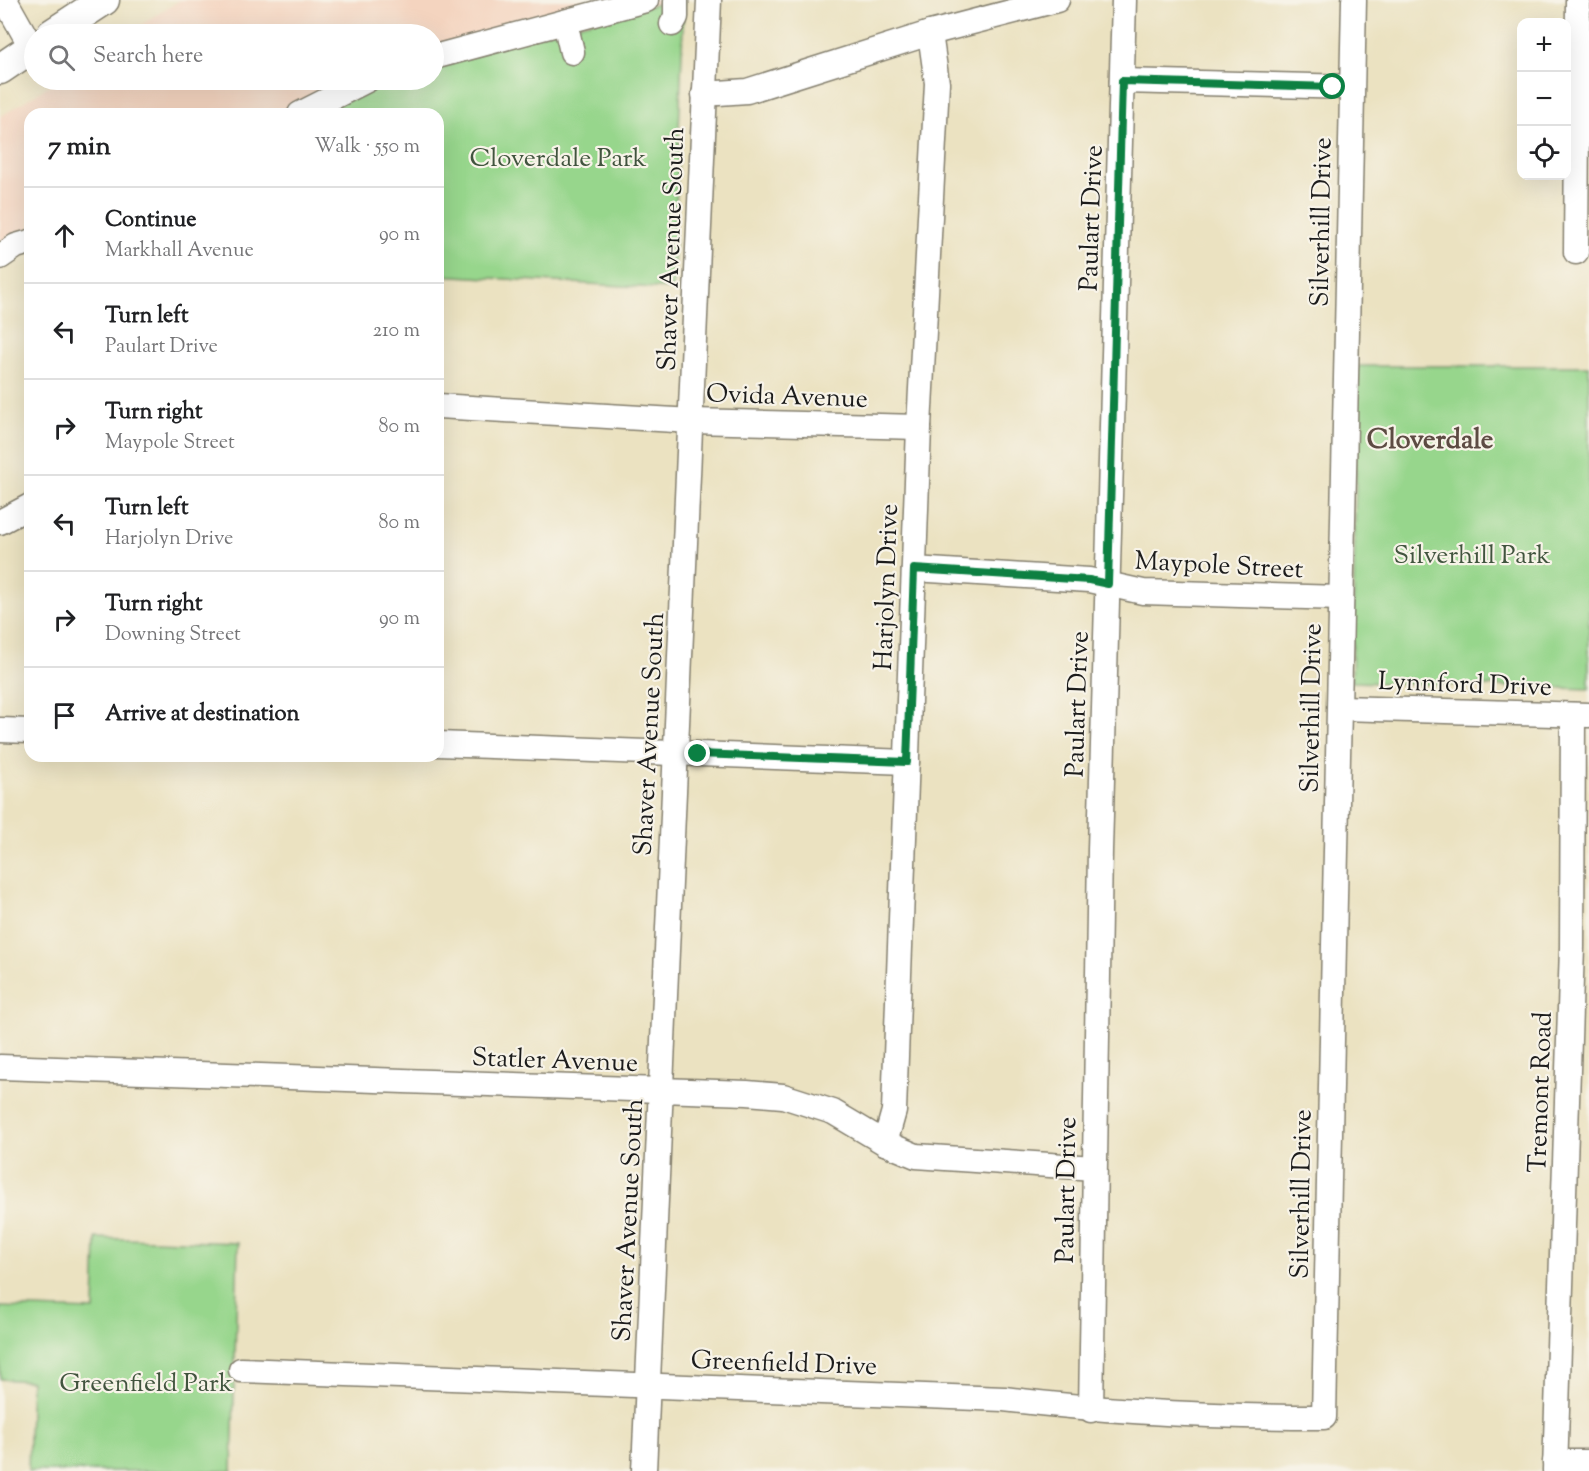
<!DOCTYPE html>
<meta charset="utf-8">
<style>
body{margin:0;font-family:"Sorts Mill Goudy",serif;background:#f6f6f6;color:#202124}
.controls{position:absolute;right:18px;top:18px;display:grid;overflow:hidden;border-radius:12px;box-shadow:0 6px 24px #0002}
.controls button{width:54px;height:54px;display:grid;place-items:center;padding:0;border:0;border-bottom:2px solid #e0e0e0;background:#fff;color:#202124;font:30px sans-serif}
.stop{position:absolute;width:18px;height:18px;margin:-14px;border:4px solid #0b8043;border-radius:50%;background:#fff}
.stop.end{background:#0b8043;border-color:#fff;box-shadow:0 2px 6px #0008}
.list{margin:0;padding:0;list-style:none}
h2{display:flex;justify-content:space-between;align-items:center;height:78px;margin:0;padding:0 24px;font-size:26px}
h2 small{font-size:20px;font-weight:400;color:#757577}
.list li{display:grid;grid-template-columns:39px 1fr auto;gap:18px;align-items:center;box-sizing:border-box;height:96px;padding:0 24px;border-top:2px solid #e0e0e0}
.list b{display:block;font-size:22px;white-space:nowrap}
.list p{margin:0;font-size:20px;white-space:nowrap;color:#757577}
.list em{font-size:20px;font-style:normal;color:#757577}
.icon{flex:none;width:33px;height:33px;fill:none;stroke:currentColor;stroke-width:2;stroke-linecap:round;stroke-linejoin:round}
.map{position:relative;flex:none;width:1589px;height:1471px;overflow:hidden}
.search{position:absolute;background:#fff;box-shadow:0 6px 24px #0002;left:24px;top:24px;width:420px;height:66px;display:flex;align-items:center;gap:15px;box-sizing:border-box;padding:0 21px;border-radius:33px;color:#757577;font-size:22px}
.panel{position:absolute;background:#fff;box-shadow:0 6px 24px #0002;left:24px;top:108px;width:420px;height:654px;border-radius:18px}
.map>svg:first-child{display:block}
.built{fill:#f4d4bf}
.green{fill:#97d68c;stroke:#5a7954;stroke-width:1.5}
.lines{fill:none;stroke-linecap:round;stroke-linejoin:round}
.minor-casing{stroke:#847f6e;stroke-width:27}
.major-casing{stroke:#847f6e;stroke-width:33}
.minor{stroke:#fff;stroke-width:24}
.major{stroke:#fff;stroke-width:30}
.route{stroke:#0b8043;stroke-width:8}
.labels{text-anchor:middle;stroke-width:4.5;stroke-linejoin:round;paint-order:stroke}
.park-label{font-size:26px;fill:#41543e;stroke:#f7f3e8}
.street-label{font-size:26px;fill:#1c1c1c;stroke:#f7f3e8}
.neighbourhood-label{font-size:27px;font-weight:bold;fill:#5d4b43;stroke:#f7f3e8}
</style>
<div class="map">
<svg width="1589" height="1471" viewBox="0 0 1589 1471">
<rect width="100%" height="100%" fill="#f7f3e8"/>
<filter id="ink" filterUnits="userSpaceOnUse"><feTurbulence type="fractalNoise" baseFrequency=".0167" numOctaves="2"/><feDisplacementMap in="SourceGraphic" scale="12" xChannelSelector="R" yChannelSelector="G"/><feConvolveMatrix kernelMatrix="1 2 1 2 8 2 1 2 1" color-interpolation-filters="sRGB"/></filter>
<filter id="wash" filterUnits="userSpaceOnUse"><feTurbulence type="fractalNoise" baseFrequency=".008" numOctaves="4" result="noise"/><feDisplacementMap in="SourceGraphic" scale="24" xChannelSelector="R" yChannelSelector="G"/><feGaussianBlur stdDeviation="1.35" result="paint"/><feColorMatrix in="noise" values="0 0 0 0 0 0 0 0 0 0 0 0 0 0 0 0 0 1.4 0 .05"/><feComposite in="paint" operator="in"/></filter>
<g filter="url(#wash)">
<rect width="100%" height="100%" fill="#ebe2c1"/>
<g class="built">
<path d="M180 0H673L434 62V34H127Z"/>
<path d="M58 80H384L320 114H30V245L0 262V117Z"/>
</g>
<g class="green">
<path d="M673 0H684L673 289 438 275V114H320L384 80H434V62Z"/>
<path d="M1358 366H1589V689L1352 682Z"/>
<path d="M96 1238 238 1243 232 1471H28L31 1381 0 1379V1307L94 1310Z"/>
</g>
</g>
<g filter="url(#ink)">
<g class="lines">
<g class="minor-casing">
<g id="minor">
<path d="M5 0 32 48"/>
<path d="M565 22 572 52"/>
<path d="M672 24 676 17V0"/>
<path d="M434 57 646 0"/>
<path d="M1122 81 1351 87"/>
<path d="M704 94 747 91 930 33 1057 0"/>
<path d="M300 114 367 80"/>
<path d="M1576 252 1578 0"/>
<path d="M0 257 16 246 30 242"/>
<path d="M438 406 692 421 919 427"/>
<path d="M0 522 30 506"/>
<path d="M914 569 1089 580 1143 592 1341 598"/>
<path d="M1340 708 1589 715"/>
<path d="M0 730 30 731"/>
<path d="M438 744 907 762"/>
<path d="M0 1067 747 1093 783 1096 833 1112 885 1143 916 1156 1094 1168"/>
<path d="M885 1143 894 1111 919 427 937 83 930 33"/>
<path d="M241 1370 1004 1399C1111 1412 1216 1417 1324 1417L1354 0"/>
<path d="M1091 1410 1100 850 1124 0"/>
<path d="M1555 1462H1589"/>
<path d="M644 1471 709 0"/>
<path d="M1555 1471 1572 947 1573 715"/>
</g>
</g>
<g class="major-casing">
<g id="major">
<path d="M52 34 104 0"/>
<path d="M0 69 34 46"/>
</g>
</g>
<use href="#minor" class="minor"/>
<use href="#major" class="major"/>
</g>
</g>
<g class="lines" filter="url(#ink)">
<path class="route" d="M698 754 907 762 914 569 1089 580 1108 584 1122 81 1333 87"/>
</g>
<g class="labels">
<g class="park-label">
<text x="558" y="166">Cloverdale Park</text>
<text x="1472" y="563">Silverhill Park</text>
<text x="146" y="1391">Greenfield Park</text>
</g>
<g class="street-label">
<text transform="translate(1090 218) rotate(-88)" y="9">Paulart Drive</text>
<text transform="translate(1320 222) rotate(-89)" y="9">Silverhill Drive</text>
<text transform="translate(670 249) rotate(-88)" y="9">Shaver Avenue South</text>
<text transform="translate(787 395) rotate(2)" y="9">Ovida Avenue</text>
<text transform="translate(1219 564) rotate(3)" y="9">Maypole Street</text>
<text transform="translate(885 587) rotate(-88)" y="9">Harjolyn Drive</text>
<text transform="translate(1465 683) rotate(2)" y="9">Lynnford Drive</text>
<text transform="translate(1076 704) rotate(-88)" y="9">Paulart Drive</text>
<text transform="translate(1310 708) rotate(-89)" y="9">Silverhill Drive</text>
<text transform="translate(648 734) rotate(-87)" y="9">Shaver Avenue South</text>
<text transform="translate(555 1059) rotate(2)" y="9">Statler Avenue</text>
<text transform="translate(1539 1092) rotate(-88)" y="9">Tremont Road</text>
<text transform="translate(1065 1190) rotate(-89)" y="9">Paulart Drive</text>
<text transform="translate(1300 1194) rotate(-89)" y="9">Silverhill Drive</text>
<text transform="translate(627 1220) rotate(-87)" y="9">Shaver Avenue South</text>
<text transform="translate(784 1362) rotate(2)" y="9">Greenfield Drive</text>
</g>
<g class="neighbourhood-label">
<text x="1430" y="448">Cloverdale</text>
</g>
</g>
</svg>
<div class="controls">
<button>+</button>
<button>−</button>
<button><svg class="icon" aria-label="locate" viewBox="0 0 24 24"><circle cx="12" cy="12" r="6"/><path d="M12 2v4M12 18v4M2 12h4M18 12h4"/></svg></button>
</div>
<div class="stop" style="left:1333px;top:87px"></div>
<div class="stop end" style="left:698px;top:754px"></div>
<div class="search"><svg class="icon" aria-label="search" viewBox="0 0 24 24"><circle cx="10" cy="10" r="6"/><path d="M15 15l6 6"/></svg>Search here</div>
<section class="panel">
<h2>7 min<small>Walk · 550 m</small></h2>
<ul class="list">
<li><svg class="icon" aria-label="ahead" viewBox="0 0 24 24"><path d="M12 20V5M6 11l6-6 6 6"/></svg><div><b>Continue</b><p>Markhall Avenue</p></div><em>90 m</em></li>
<li><svg class="icon" aria-label="left" viewBox="0 0 24 24"><path d="M17 20v-9H6M10 6l-5 5 5 5"/></svg><div><b>Turn left</b><p>Paulart Drive</p></div><em>210 m</em></li>
<li><svg class="icon" aria-label="right" viewBox="0 0 24 24"><path d="M7 20v-9h11M14 6l5 5-5 5"/></svg><div><b>Turn right</b><p>Maypole Street</p></div><em>80 m</em></li>
<li><svg class="icon" aria-label="left" viewBox="0 0 24 24"><path d="M17 20v-9H6M10 6l-5 5 5 5"/></svg><div><b>Turn left</b><p>Harjolyn Drive</p></div><em>80 m</em></li>
<li><svg class="icon" aria-label="right" viewBox="0 0 24 24"><path d="M7 20v-9h11M14 6l5 5-5 5"/></svg><div><b>Turn right</b><p>Downing Street</p></div><em>90 m</em></li>
<li><svg class="icon" aria-label="arrive" viewBox="0 0 24 24"><path d="M6 21V4h12l-3 4 3 4H6"/></svg><div><b>Arrive at destination</b></div></li>
</ul>
</section>
</div>
